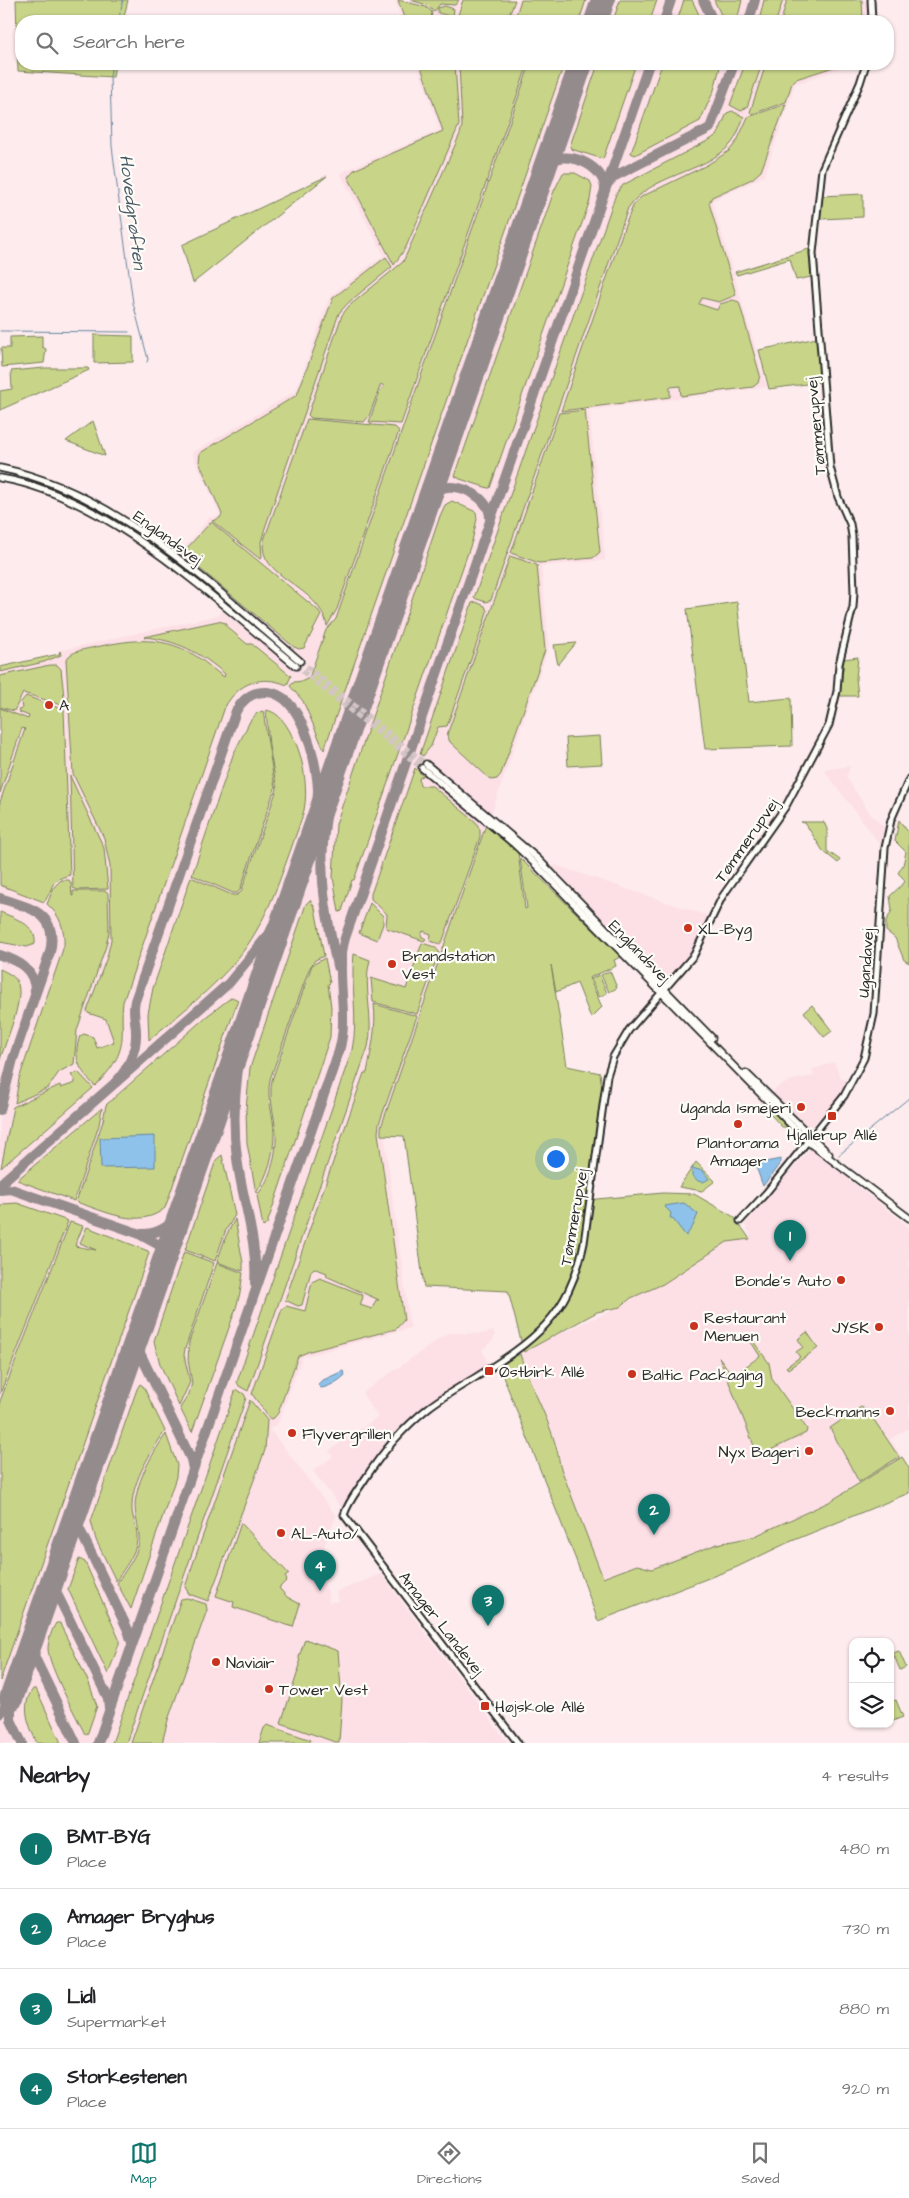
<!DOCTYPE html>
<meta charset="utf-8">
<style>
body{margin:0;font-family:"Architects Daughter",sans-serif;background:#f6f6f6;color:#202124}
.controls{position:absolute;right:15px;bottom:15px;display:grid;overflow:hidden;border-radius:10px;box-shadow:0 1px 4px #0004}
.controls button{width:45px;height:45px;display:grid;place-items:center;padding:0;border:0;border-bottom:1px solid #e0e0e0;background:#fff;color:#202124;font:25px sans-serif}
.you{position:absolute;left:555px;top:1158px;width:18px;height:18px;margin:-12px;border:4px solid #fff;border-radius:50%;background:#1a73e8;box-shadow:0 0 0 8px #1a73e833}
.badge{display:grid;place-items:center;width:32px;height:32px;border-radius:50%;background:#0f766e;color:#fff;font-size:16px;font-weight:700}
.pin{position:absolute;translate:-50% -41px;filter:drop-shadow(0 1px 2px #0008)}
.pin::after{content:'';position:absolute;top:26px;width:18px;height:15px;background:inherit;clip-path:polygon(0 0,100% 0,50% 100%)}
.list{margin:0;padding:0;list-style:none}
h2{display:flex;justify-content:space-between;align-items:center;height:65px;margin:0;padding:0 20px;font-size:21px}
h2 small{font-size:16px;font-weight:400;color:#757577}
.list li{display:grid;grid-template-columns:32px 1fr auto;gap:15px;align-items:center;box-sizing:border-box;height:80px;padding:0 20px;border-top:1px solid #e0e0e0}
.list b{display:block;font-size:19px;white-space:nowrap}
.list p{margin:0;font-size:16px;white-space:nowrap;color:#757577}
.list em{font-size:16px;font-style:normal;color:#757577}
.icon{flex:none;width:28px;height:28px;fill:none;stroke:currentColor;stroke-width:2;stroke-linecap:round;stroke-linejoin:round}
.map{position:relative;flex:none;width:909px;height:1743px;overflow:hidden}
.search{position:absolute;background:#fff;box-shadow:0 1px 4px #0004;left:15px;right:15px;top:15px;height:55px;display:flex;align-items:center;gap:12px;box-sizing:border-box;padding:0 18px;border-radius:20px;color:#757577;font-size:19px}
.sheet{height:385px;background:#fff}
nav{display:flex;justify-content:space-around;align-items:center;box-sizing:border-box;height:70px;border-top:1px solid #e0e0e0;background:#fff;font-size:14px;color:#757577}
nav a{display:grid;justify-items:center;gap:2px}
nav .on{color:#0f766e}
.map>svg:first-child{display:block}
.built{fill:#fddfe6}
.green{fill:#c8d589;stroke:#7a805a}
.water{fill:#8ec2eb;stroke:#66869e}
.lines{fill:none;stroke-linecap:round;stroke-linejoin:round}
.stream{stroke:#66869e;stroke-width:1}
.taxiway{stroke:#948b8c;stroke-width:10}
.runway{stroke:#948b8c;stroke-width:24}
.secondary-tunnel{stroke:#d3c5c6;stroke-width:5.5;stroke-dasharray:5.5 3;stroke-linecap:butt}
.tertiary-casing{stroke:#2b2b2b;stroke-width:9}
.secondary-casing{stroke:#2b2b2b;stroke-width:9}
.tertiary{stroke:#fdfcf7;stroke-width:5}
.secondary{stroke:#fdfcf7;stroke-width:5.5}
.poi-dot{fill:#c8321e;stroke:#fdfcf7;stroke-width:2}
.labels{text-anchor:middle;stroke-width:4.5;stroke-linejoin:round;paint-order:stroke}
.street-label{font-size:16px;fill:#2b2b2b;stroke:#fdfcf7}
.poi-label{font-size:16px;fill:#2b2b2b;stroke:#fdfcf7;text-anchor:start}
.water-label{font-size:18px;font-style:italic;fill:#495865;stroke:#fdfcf7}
</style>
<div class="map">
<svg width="909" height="1743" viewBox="0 0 909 1743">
<rect width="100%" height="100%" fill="#fdebed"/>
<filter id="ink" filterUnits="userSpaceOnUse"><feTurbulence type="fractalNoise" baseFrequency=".02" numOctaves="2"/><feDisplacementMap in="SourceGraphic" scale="10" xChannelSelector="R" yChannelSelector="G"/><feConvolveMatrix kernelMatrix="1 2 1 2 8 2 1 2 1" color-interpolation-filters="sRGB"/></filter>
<g filter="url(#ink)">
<g class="built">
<path d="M395 0H868L869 21H402Z"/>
<path d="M417 64H852L795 84 764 176 712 201 767 387 589 410 605 560 541 566 549 646 383 1127 410 1328 302 1357 278 1423 270 1429V1437L271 1431 336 1516 319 1559 323 1569 329 1603 339 1601 336 1592 381 1574 508 1743H0V667L59 654 58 651 219 615 222 611 296 670 305 667 306 659 179 555 209 518 220 515 192 453 296 391 330 296 384 255 340 173 440 130Z"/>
<path d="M850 766 846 777 870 814 884 827 880 844 824 770Z"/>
<path d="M555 865 708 916 692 954 669 978 664 980 660 978 553 868Z"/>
<path d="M834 1062 841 1079 847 1080 839 1098 810 1128 772 1094 776 1088 792 1080 815 1076 812 1070Z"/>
<path d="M810 1149 909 1227V1428L890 1439 902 1457 829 1502 753 1537 717 1544 652 1569 637 1565 602 1578 560 1466 558 1447 527 1377 520 1354 531 1346 611 1311 631 1297 727 1241 744 1240 751 1235 745 1224Z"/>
<path d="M493 1331 495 1335 493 1338 494 1339 482 1350 488 1365 429 1402 409 1419 364 1471 341 1507 313 1471 333 1457 329 1451 378 1417 362 1393 448 1333 482 1334Z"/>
</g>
<g class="green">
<path d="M16 0H128L123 21H21V64H115L113 77 18 71Z"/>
<path d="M398 0 426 7 432 12 431 21H405Z"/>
<path d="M410 0H459L455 5 440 4 434 12 427 5Z"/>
<path d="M463 0H515L511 11 506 15V21H462L457 18Z"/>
<path d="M521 0H586L579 21H515L513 19 509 21 508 15 510 13 516 15Z"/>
<path d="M620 0H657L650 21H613Z"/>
<path d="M684 0H692L702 21H677Z"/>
<path d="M714 0H742L737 21H724Z"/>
<path d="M764 0H783L776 21H759Z"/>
<path d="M787 0H862L863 21H781Z"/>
<path d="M445 6 454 9 453 17 438 13V8Z"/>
<path d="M420 64H455L459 125 406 247 394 265 348 177 354 170 443 131Z"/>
<path d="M459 64H528L401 424 369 422 380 391 384 386 381 384 369 416 364 422 311 418 308 415 342 315 349 306 403 262 460 134 462 126Z"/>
<path d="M530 64H564L324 750 303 701 290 686 294 682 303 681 309 678 326 630 336 619Z"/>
<path d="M598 64H636L603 159 571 149 570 146Z"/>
<path d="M662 64H719L720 67 714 90 700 121 635 155 631 153Z"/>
<path d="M745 64H762L747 107 741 111 730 105Z"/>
<path d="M766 64H843L796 79 792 83 786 102 752 114 750 112Z"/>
<path d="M786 104 761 171 752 179 712 197 709 203 736 295 719 302 702 298 699 304 717 310 720 304 733 300 739 302 760 375 758 383 753 387 681 396 680 386 670 387V397L561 411 624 228 633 206 641 197 707 165 729 151 737 141 748 117Z"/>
<path d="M732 111 744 117C740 126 737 137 730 145 702 174 651 174 628 208L491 600 486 602 474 598 616 194 623 185 711 139 718 134 727 113Z"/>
<path d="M563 173H575L590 181 592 186 590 200 490 488H488L460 479 455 476 554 191Z"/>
<path d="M327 176 193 283 182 245Z"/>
<path d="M863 194V217L821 219 819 217 821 196Z"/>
<path d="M809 249 811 277 796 280 790 259 737 275 735 272Z"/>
<path d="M386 257 392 267 349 302 339 313 265 528 261 542 262 558 260 559 212 521 220 518 222 514 199 462 200 453 297 395 333 298Z"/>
<path d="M94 335 133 336V362L94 363Z"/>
<path d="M42 336V347L46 349 44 363 2 367 1 348H10V337Z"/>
<path d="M817 338 821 382 769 389 759 350Z"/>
<path d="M44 368H88L89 370 0 410V391L12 389 11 371Z"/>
<path d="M585 410 600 552 593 558 539 563 511 553 559 413Z"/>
<path d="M307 419 395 427 399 431 337 609 327 626C321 586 255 577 264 540Z"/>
<path d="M93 421 105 456 66 441Z"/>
<path d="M452 501 476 512 477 519 472 541 354 880H352L342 911 339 912 333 877 336 824 440 516 445 505Z"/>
<path d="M211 522 319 611 321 615 304 648 299 649 294 647 187 558V548Z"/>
<path d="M510 556 537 565 545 650 501 774 497 779 491 780 450 742 447 735Z"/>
<path d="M476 602 485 606 487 611 484 623 447 726 438 727 431 746 423 756 420 754 472 603Z"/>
<path d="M737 602 749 702 791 698 792 746 705 749 687 609Z"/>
<path d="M218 621 226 623V626L247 644H252L291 676 287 685C261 674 238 683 225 707L123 1002C121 1014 123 1026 122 1038 121 1058 108 1073 95 1086 80 1071 72 1058 80 1036L84 1034 93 1037 97 1048 114 1042 106 1019 88 1013 87 1011 107 957 111 940 110 866 104 838 73 774 66 660C70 651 86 649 96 647 134 639 165 635 199 658 208 664 215 671 224 677L225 674C201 653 177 640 144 637Z"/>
<path d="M576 643 558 665 554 645Z"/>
<path d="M60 651 61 655 44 662 0 672V667L59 654Z"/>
<path d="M858 657 856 678 858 696H840L844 659Z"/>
<path d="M50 665H57L61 669 65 706 23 693 14 711 0 707V676Z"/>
<path d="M26 696 64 710 70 875C47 881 56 886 44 902L0 885V802L25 729 22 728 0 793V708L28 719 29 716 19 712 18 710 22 709 21 702Z"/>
<path d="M266 710C283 713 290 732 297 746 304 764 308 791 304 810 301 822 296 834 292 846 278 885 265 924 238 958 213 989 179 1014 149 1040L148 1014 153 988 191 877 232 895H237L241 892 277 789 269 746Z"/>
<path d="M263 711 275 788 240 890 237 893H233L192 875 233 755 250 721 257 713Z"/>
<path d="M600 736 602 764 568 766 566 738Z"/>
<path d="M415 768 423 776 419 778 420 786H432L476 822 480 830V837L443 940 440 944 430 941 431 934 423 931 421 936 426 939 424 941 386 928 387 914 371 899V894Z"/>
<path d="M70 776 104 848 108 889 78 890 73 888Z"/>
<path d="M899 820 909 833V963L904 960 895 938 886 931V922L892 910 890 896 904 883 905 880 898 873 903 865 906 852 895 841Z"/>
<path d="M801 822H824L827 829V851L840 860 838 863 823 851 805 823Z"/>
<path d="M486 825 518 852 525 909 527 908 520 858 621 957 614 960 616 966 589 978 602 1007 591 1018 577 983 556 992 551 965 567 1066 600 1073 602 1089 586 1200 663 1193 694 1194 734 1217 750 1239 727 1242 663 1284 631 1298 620 1307 597 1312 524 1352 508 1291 424 1287 404 1136 381 1135V1127Z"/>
<path d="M61 880H69L71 883 72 896H73V891H106L108 893 109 932 106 946 77 1030 74 1064 59 1072 48 1088 15 1103 19 1079 64 946C65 929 60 915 47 904L54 887Z"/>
<path d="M310 900 315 908 324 956 315 960 309 969 270 1079C266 1102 274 1113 274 1133 274 1154 268 1176 256 1193L247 1143 246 1109 250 1068 306 904Z"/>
<path d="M370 903 383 916V924L377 940 359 933Z"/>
<path d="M0 912C15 918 37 925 35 944L27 947 0 942Z"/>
<path d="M422 943 435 947 439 952 417 1014 373 1002 371 978 406 989Z"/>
<path d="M354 954 370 960C362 988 375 1018 368 1047L248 1391 239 1386 237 1382 352 1050C359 1017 350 987 354 954Z"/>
<path d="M325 958 330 983 328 984 331 1007 330 1037 267 1224 263 1227 257 1195C272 1180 279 1145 275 1125 273 1109 269 1097 272 1080L312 965Z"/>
<path d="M0 969C6 972 13 975 16 980 27 995 5 1042 0 1060Z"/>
<path d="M610 971 617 988 609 992 601 975Z"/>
<path d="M599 975 607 993 599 997 591 979Z"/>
<path d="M232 997 238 1000 165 1208C139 1230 105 1211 76 1202L103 1121 106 1105 207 1016Z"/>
<path d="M374 1004 417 1016 379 1124 378 1133 404 1320 396 1329 310 1351 298 1356 278 1413 274 1418 270 1419 252 1394 282 1309 286 1306 305 1311 312 1282 320 1278 361 1294 363 1297 360 1305 372 1309 376 1300H379L326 1276 327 1273 314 1268 311 1271 302 1305 298 1306 285 1300 364 1073H367C371 1050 377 1028 374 1004Z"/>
<path d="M812 1005 832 1031 824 1037 804 1012Z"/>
<path d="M78 1072 93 1088 1 1168 13 1107 60 1085 61 1088 75 1083V1080L71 1075Z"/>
<path d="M764 1102 787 1127H782L761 1104Z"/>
<path d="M102 1108 99 1125 74 1201 17 1180Z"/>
<path d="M222 1155 235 1215 225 1232 215 1261 185 1250 216 1160Z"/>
<path d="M696 1162 715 1181 702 1191 679 1187Z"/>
<path d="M17 1203 68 1221 0 1394V1208L3 1204Z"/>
<path d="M235 1219 243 1263V1271L217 1262 226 1236Z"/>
<path d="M70 1222 83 1226 75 1246 96 1250 80 1243 87 1227 148 1251 149 1253 0 1681V1401Z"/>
<path d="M184 1252 214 1263 185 1349 184 1355 190 1382 179 1406 160 1364 154 1341Z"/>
<path d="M217 1263 243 1273 240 1293 236 1308 192 1432 180 1408 189 1394 192 1383 188 1360 189 1342Z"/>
<path d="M807 1332 818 1348 788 1369 786 1367 800 1357 796 1352 803 1347 798 1339Z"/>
<path d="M753 1341 769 1363 772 1379 807 1429 806 1433 758 1456 719 1357 733 1376 760 1356 751 1342Z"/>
<path d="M520 1354C531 1391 555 1427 560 1466L603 1578 637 1565 652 1569 717 1544 753 1537 829 1502 902 1457 909 1468V1493L787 1543 737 1567 598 1621 576 1560 499 1366Z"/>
<path d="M140 1384 143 1386 165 1431C151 1452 133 1479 132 1505 131 1516 137 1526 137 1536 138 1552 124 1568 116 1581L96 1540 91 1521 137 1389Z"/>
<path d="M236 1389 244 1394 246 1398 126 1743H112Z"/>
<path d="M250 1400 267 1420 265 1450 257 1472 208 1601 189 1594 185 1587Z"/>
<path d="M861 1407 868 1411 899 1457 859 1482 830 1428Z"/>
<path d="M166 1434 177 1465 176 1477 131 1609 117 1583C126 1569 141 1552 139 1535 138 1522 133 1510 136 1497 140 1474 153 1453 166 1434Z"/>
<path d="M241 1523 289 1574 285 1577 287 1580 279 1588 287 1597 300 1604 293 1627 233 1607 234 1602 216 1596Z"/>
<path d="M79 1559 85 1562 119 1639V1644L108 1674 68 1589Z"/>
<path d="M187 1598 206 1604 207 1610 168 1720 162 1743H131L181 1599Z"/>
<path d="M56 1623H60L61 1626 89 1683 97 1706 87 1735 85 1734C76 1716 49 1667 48 1649 48 1641 52 1629 56 1623Z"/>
<path d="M305 1639 338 1651 342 1700 339 1742H335L281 1723 300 1665 299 1657Z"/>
<path d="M899 1651 906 1667 900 1670 893 1653Z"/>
<path d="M33 1689H36L38 1693 61 1743H37C29 1726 20 1706 33 1689Z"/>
<path d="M896 1700 903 1717 890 1722V1702Z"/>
<path d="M267 1725 311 1740 309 1743H259L264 1728Z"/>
</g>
<g class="water">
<path d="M155 1136V1167L101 1168 100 1138Z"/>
<path d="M781 1159V1162L763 1186 755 1164Z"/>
<path d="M692 1168 703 1171 709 1179 703 1182 698 1181 692 1176Z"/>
<path d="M684 1203 698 1214 693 1226 686 1236 672 1218H670L671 1213 664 1206Z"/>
<path d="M343 1371 345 1375C339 1381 329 1387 321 1388L318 1385 321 1381Z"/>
</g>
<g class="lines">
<g class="stream">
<path d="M121 9 123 0"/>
<path d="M119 21 120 13"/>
<path d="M112 64 110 76 112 146 119 201 133 303 148 359 147 362"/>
<path d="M0 331 129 332"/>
<path d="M839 1155 909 1098"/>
</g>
<g class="taxiway">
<path d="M703 0 713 21"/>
<path d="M664 21 671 0"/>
<path d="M749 21 755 0"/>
<path d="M542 175C545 169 548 164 554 160 572 151 605 168 605 189"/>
<path d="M608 183 615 176 710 128 734 64"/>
<path d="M430 497C434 494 438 490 443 488 461 483 490 498 490 518"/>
<path d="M336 767C327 805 320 842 323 882 325 910 331 938 337 966"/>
<path d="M0 898C29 908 59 912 50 952L13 1059 0 1110"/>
<path d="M0 955C19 961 35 969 35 992"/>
<path d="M246 1025C236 1069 231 1112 237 1158 242 1199 258 1241 255 1283"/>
<path d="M116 1082C128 1069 137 1050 136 1032 136 1021 132 1012 135 1001L236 711C243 699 253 691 267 692 302 694 317 762 318 790 318 807 314 823 311 840"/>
<path d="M0 1184 229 983 269 934 290 894 299 872"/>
<path d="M0 1190 11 1189 140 1234C159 1235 172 1225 182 1210"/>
<path d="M141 1235 161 1246 165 1259"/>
<path d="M139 1333 140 1353 191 1459 193 1469"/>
<path d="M78 1507 77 1517 79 1528 128 1630 132 1643"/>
<path d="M57 1567 55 1584 57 1594 108 1698 109 1708"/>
<path d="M33 1635 32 1644 35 1658 76 1743"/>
<path d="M11 1699V1720L22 1743"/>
<path d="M0 1714 10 1700"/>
<path d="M98 1743 339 1051C350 1013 334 976 345 938L649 64"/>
</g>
<g class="runway">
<path d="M596 21 603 0"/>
<path d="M11 1699 581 64"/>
</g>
<g class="secondary-tunnel">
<path d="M300 661 426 764"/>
<path d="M296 666 422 768"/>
</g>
<g class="tertiary-casing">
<g id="tertiary">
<path d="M871 0 872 21"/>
<path d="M740 1221 766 1193 844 1096 864 1058 874 1014 885 848 891 820 909 779"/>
<path d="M518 1743 344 1515C348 1502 358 1490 365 1479 383 1451 403 1428 428 1408 442 1397 458 1388 473 1379 535 1340 568 1318 584 1243L607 1076 613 1057 629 1030 694 955 722 897 786 806 829 725 837 691 839 664 853 607 854 592 852 536 850 524 838 497 830 467 813 253 822 169 860 83 866 64"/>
</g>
</g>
<g class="secondary-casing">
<g id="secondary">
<path d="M0 468C116 491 213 587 300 661"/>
<path d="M0 478C107 495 214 599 296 666"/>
<path d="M426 764 537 858 712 1038"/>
<path d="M422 768 514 844 535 864 808 1142 909 1218"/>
<path d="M746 1073 829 1154"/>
</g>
</g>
<use href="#tertiary" class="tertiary"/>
<use href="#secondary" class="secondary"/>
</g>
</g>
<g class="poi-dot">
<circle cx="49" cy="705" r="5"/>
<circle cx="688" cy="928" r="5"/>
<circle cx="392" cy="964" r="5"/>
<circle cx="801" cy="1107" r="5"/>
<rect x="827" y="1111" width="10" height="10" rx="2.5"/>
<circle cx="738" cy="1124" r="5"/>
<circle cx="841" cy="1280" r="5"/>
<circle cx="694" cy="1326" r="5"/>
<circle cx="879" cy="1327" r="5"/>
<rect x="484" y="1366" width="10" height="10" rx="2.5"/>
<circle cx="632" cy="1374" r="5"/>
<circle cx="890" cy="1411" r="5"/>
<circle cx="292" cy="1433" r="5"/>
<circle cx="809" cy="1451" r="5"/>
<circle cx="281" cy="1533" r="5"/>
<circle cx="216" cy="1662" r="5"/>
<circle cx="269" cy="1689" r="5"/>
<rect x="480" y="1701" width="10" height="10" rx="2.5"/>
</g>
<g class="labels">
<g class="street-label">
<text transform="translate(815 426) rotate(-95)" y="6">Tømmerupvej</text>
<text transform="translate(168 537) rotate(36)" y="6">Englandsvej</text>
<text transform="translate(746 840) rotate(-55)" y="6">Tømmerupvej</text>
<text transform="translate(640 951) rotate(46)" y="6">Englandsvej</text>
<text transform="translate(865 963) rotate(-86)" y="6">Ugandavej</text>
<text transform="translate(573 1217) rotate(-80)" y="6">Tømmerupvej</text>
<text transform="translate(442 1623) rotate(52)" y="6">Amager Landevej</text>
</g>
<g class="poi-label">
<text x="59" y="711">A</text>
<text x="698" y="934">XL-Byg</text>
<text x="402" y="961">Brandstation<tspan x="402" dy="18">Vest</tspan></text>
<text x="791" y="1113" text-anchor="end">Uganda Ismejeri</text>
<text x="832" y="1140" text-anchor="middle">Hjallerup Allé</text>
<text x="738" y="1148" text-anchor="middle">Plantorama<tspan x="738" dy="18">Amager</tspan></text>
<text x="831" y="1286" text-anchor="end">Bonde's Auto</text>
<text x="704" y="1323">Restaurant<tspan x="704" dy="18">Menuen</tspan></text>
<text x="869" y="1333" text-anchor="end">JYSK</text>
<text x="499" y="1377">Østbirk Allé</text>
<text x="642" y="1380">Baltic Packaging</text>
<text x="880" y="1417" text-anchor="end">Beckmanns</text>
<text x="302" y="1439">Flyvergrillen</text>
<text x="799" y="1457" text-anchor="end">Nyx Bageri</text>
<text x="291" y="1539">AL-Auto/</text>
<text x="226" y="1668">Naviair</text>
<text x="279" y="1695">Tower Vest</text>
<text x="495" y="1712">Højskole Allé</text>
</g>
<g class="water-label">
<text transform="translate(133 212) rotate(83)" y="6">Hovedgrøften</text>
</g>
</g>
</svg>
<div class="controls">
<button><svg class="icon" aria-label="locate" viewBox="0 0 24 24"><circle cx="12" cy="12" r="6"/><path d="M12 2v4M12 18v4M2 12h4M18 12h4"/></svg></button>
<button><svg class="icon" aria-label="layers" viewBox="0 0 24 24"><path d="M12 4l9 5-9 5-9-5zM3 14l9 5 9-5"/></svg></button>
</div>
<div class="you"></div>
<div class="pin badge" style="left:790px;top:1261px">1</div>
<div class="pin badge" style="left:654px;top:1535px">2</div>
<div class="pin badge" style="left:488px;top:1626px">3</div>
<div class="pin badge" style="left:320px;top:1591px">4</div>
<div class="search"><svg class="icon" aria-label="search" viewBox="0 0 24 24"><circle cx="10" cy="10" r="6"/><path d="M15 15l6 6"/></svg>Search here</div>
</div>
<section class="sheet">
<h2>Nearby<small>4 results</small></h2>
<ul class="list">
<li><span class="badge">1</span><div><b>BMT-BYG</b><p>Place</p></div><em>480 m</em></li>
<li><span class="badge">2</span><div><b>Amager Bryghus</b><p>Place</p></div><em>730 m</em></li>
<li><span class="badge">3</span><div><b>Lidl</b><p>Supermarket</p></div><em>880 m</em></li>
<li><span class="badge">4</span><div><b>Storkestenen</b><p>Place</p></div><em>920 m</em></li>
</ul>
</section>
<nav>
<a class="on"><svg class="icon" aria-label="map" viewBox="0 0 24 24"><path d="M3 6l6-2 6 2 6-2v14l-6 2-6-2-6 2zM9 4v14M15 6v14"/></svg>Map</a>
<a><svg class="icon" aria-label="directions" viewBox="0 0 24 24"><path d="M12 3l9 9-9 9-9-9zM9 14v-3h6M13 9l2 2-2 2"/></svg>Directions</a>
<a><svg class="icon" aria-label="saved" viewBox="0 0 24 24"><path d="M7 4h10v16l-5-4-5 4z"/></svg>Saved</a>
</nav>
